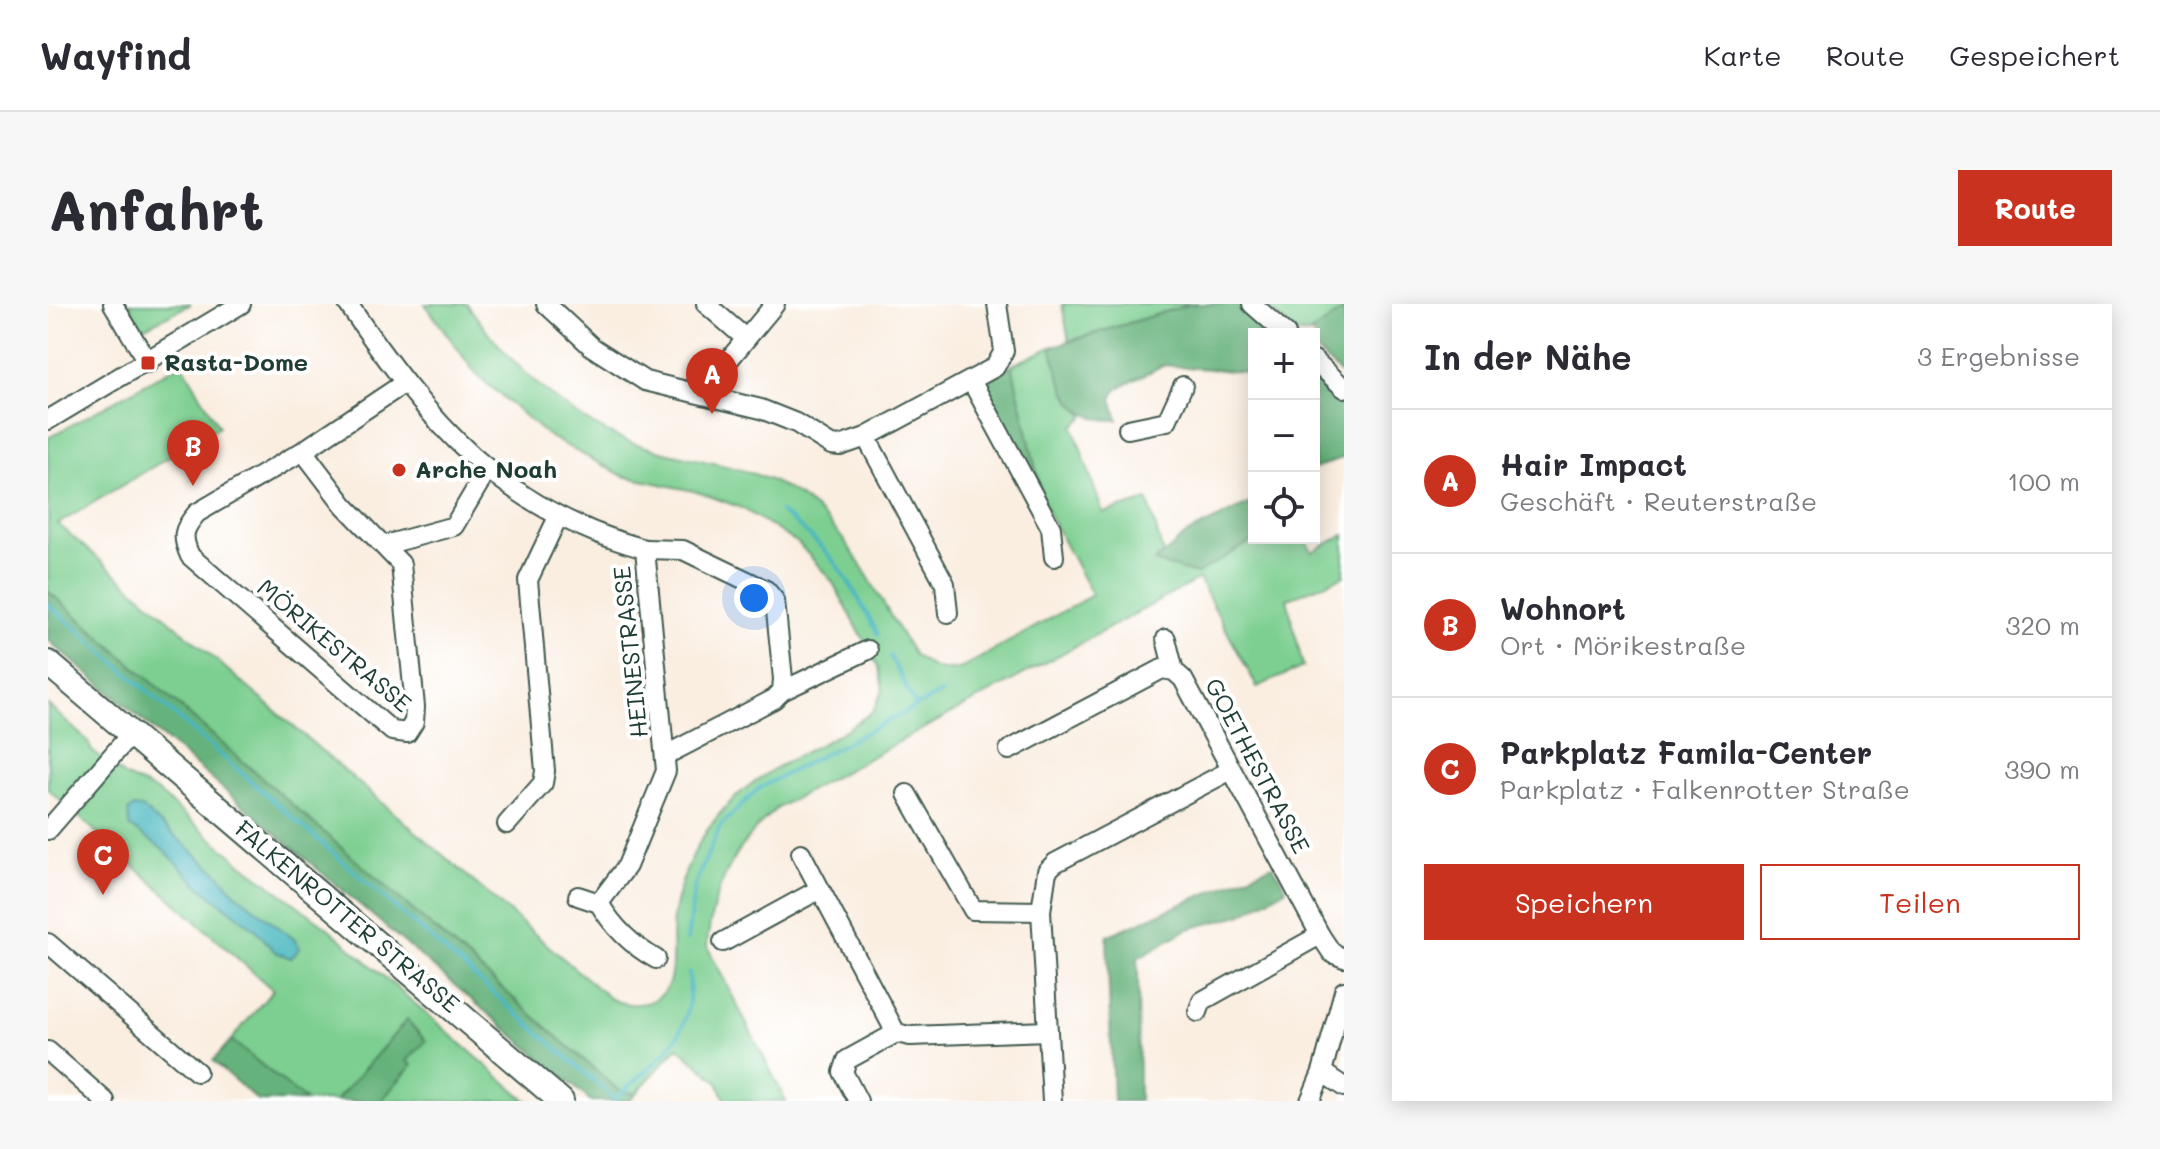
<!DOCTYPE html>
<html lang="de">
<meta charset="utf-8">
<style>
body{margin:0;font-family:Mali,sans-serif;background:#f7f7f7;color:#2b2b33}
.controls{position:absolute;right:24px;top:24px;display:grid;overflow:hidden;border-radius:0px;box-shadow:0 4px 20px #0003}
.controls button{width:72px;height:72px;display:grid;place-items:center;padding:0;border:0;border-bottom:2px solid #e1e1e2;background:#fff;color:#2b2b33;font:40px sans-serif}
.you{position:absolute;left:706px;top:294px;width:28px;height:28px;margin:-20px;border:6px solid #fff;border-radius:50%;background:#1a73e8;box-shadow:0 0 0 12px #1a73e833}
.badge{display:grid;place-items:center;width:52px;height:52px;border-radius:50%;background:#c8321e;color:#fff;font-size:26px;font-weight:700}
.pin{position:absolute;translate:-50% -66px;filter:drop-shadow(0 2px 4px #0008)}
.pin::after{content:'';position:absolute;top:42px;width:28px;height:24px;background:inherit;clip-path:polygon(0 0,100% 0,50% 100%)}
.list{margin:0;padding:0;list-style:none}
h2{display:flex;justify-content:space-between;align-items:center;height:104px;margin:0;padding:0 32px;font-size:34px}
h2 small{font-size:26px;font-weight:400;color:#7c7c81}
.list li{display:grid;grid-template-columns:52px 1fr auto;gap:24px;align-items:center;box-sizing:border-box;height:144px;padding:0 32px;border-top:2px solid #e1e1e2}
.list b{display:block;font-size:30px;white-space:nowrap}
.list p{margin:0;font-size:26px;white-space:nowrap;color:#7c7c81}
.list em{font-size:26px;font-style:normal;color:#7c7c81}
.actions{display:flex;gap:16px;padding:24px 32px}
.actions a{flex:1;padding:18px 0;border:2px solid #c8321e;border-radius:0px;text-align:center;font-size:28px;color:#c8321e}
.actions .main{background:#c8321e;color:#fff}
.icon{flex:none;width:44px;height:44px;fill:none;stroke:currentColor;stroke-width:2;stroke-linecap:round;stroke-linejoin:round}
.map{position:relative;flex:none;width:1296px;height:797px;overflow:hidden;border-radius:0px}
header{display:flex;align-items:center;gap:48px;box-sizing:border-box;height:112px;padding:0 40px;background:#fff;border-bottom:2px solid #e1e1e2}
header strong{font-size:38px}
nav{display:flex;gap:44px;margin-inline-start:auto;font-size:28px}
.intro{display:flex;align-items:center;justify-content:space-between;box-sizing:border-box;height:192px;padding:0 48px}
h1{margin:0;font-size:56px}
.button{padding:20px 36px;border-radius:0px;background:#c8321e;color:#fff;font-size:28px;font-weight:700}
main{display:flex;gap:48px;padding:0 48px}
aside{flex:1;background:#fff;border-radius:0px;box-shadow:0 4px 20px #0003}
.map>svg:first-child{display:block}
.green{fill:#7dcf91;stroke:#4e8662;stroke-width:2}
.forest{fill:#66b27b;stroke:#427858;stroke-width:2}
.water{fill:#48b7c0;stroke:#347a7a;stroke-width:2}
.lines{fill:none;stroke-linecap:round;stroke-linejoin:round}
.stream{stroke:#48b7c0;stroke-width:4}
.minor-casing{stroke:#40584e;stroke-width:22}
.major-casing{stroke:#40584e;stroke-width:28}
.minor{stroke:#fff;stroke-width:18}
.major{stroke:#fff;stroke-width:24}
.poi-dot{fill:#c8321e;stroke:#fff;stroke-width:3}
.labels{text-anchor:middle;stroke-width:8;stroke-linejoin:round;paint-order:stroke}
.poi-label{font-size:24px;font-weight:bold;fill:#1f3d34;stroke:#fff;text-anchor:start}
.street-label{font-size:24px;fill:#1f3d34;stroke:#fff}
</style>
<header>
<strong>Wayfind</strong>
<nav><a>Karte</a><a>Route</a><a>Gespeichert</a></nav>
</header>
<div class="intro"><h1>Anfahrt</h1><a class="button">Route</a></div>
<main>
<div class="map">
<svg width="1296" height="797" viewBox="0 0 1296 797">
<rect width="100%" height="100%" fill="#fff"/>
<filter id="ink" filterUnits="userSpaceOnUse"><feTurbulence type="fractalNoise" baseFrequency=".0125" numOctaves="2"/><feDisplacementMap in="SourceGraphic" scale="16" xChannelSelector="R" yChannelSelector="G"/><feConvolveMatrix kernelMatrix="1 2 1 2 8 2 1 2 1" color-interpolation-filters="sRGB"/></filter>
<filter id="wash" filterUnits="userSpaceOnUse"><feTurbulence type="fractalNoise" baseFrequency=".006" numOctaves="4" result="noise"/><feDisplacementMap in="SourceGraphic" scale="32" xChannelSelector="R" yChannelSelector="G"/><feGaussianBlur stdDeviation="1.8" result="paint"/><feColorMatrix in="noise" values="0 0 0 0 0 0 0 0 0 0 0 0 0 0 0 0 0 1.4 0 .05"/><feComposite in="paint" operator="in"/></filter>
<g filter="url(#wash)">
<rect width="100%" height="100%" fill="#faeee1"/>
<g class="green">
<path d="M80 0H143L95 24Z"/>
<path d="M377 0H419C457 55 516 113 580 137 633 157 693 157 743 187 805 226 828 293 866 351 883 364 894 370 914 364L1044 291 996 201 964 61 1003 43 1022 95 1037 112 1025 122 1055 209 1100 196 1116 253 1107 257 1149 270 1209 234H1256L1264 248 1296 231V272L1239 295 1255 363 1209 383 1151 275 729 504C686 542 664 585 659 642L738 797H678L669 777 630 743 587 790 569 785 0 287V134L134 59 171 123 10 220 561 694C584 706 619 702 623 670 626 652 623 633 625 614 629 590 637 566 648 545 693 461 759 458 825 407L835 386 831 364 784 277 751 240 694 204 650 188 575 172 500 132 428 70Z"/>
<path d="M1014 0H1143L1021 37Z"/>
<path d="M1215 0H1296V6L1261 30H1250Z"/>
<path d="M0 401 39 436 44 447 78 473 107 486 195 561 280 624 479 797H333L363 762 359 757V716L288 797H258L183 736 225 686 0 485Z"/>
</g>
<g class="forest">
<path d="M1143 0H1196L1231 30H1206V69L1115 61 1069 85 1064 95 1070 116C1021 118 1014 84 1003 43Z"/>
<path d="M1296 6V73L1266 45V30H1261Z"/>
<path d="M964 61 996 201 936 85 944 73Z"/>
<path d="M1266 62 1296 90V153L1266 165Z"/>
<path d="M1206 197V234H1209L1149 270 1106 258 1140 229Z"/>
<path d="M0 287 569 785 587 790 581 797H543L0 336Z"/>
<path d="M1225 561 1238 585 1193 611 1140 625 1090 654 1091 797H1065L1059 632Z"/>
<path d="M359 716 378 737 359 757 364 761 333 797H288Z"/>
<path d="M183 736 258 797H210L165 757Z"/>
</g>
<path class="water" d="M86 503 94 504 170 569 187 589 246 635 252 644 243 654 227 648 208 626 150 581 116 546 82 523 80 507Z"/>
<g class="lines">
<g class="stream">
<path d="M732 208C787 248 798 272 830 330"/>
<path d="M0 300 567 795C612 752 647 737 641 669"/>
<path d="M842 352 867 400"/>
<path d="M639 636 647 580 672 522 711 484 894 389"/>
</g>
</g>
</g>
<g filter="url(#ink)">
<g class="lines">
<g class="minor-casing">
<g id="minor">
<path d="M65 0 100 59"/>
<path d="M300 0C381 118 453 206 597 245L618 467 579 562 551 599"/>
<path d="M498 0 544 43 597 77 713 105 748 119 783 141 792 142 818 133 947 63 956 47 949 0"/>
<path d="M658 0 697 34"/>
<path d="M1204 0 1238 30"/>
<path d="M1266 56 1296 84"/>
<path d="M924 78 1003 224 1006 253"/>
<path d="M657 89 669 70 727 0"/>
<path d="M0 116 193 0"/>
<path d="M1080 125 1119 117 1135 82"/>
<path d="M818 133 897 280 900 309"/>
<path d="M255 147 296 201 353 260 367 403 366 418 359 429 344 427 142 252C133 232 135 225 149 209L255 147 355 80"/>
<path d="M337 241 406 222 439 166"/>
<path d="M597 245 635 246 718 286 727 297 735 375 734 387 726 395 618 451"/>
<path d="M1118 335 1126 367"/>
<path d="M734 387 820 346"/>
<path d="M961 446 1114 365 1126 367 1135 375 1272 631 1284 649 1296 654"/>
<path d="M859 490 925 606 993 607"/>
<path d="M459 520 495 479 497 467 480 276 510 213"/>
<path d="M0 526 83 430"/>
<path d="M753 549 848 729 862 732 1000 727"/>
<path d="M530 592 551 599"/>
<path d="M551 599C565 623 583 641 608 655"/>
<path d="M675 638 772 585"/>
<path d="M0 639 149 768"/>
<path d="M1150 708 1154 697 1272 631"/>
<path d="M0 747 57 797"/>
<path d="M1274 768 1296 783"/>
<path d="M810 797 795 768 799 756 848 729"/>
<path d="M1004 797 993 607 999 567 1007 559 1183 466"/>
<path d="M1262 797 1274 768 1296 687"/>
</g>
</g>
<g class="major-casing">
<path id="major" d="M0 359 513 797"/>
</g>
<use href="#minor" class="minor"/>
<use href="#major" class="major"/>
</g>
</g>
<g class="poi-dot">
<rect x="92" y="51" width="16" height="16" rx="4"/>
<circle cx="351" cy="166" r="8"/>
</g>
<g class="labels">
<g class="poi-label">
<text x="116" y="67">Rasta-Dome</text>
<text x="367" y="174">Arche Noah</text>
</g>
<g class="street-label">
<text transform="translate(286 342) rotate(40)" y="8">MÖRIKESTRASSE</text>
<text transform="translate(583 348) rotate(-96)" y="8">HEINESTRASSE</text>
<text transform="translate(1209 462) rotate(62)" y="8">GOETHESTRASSE</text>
<text transform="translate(299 613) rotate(40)" y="8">FALKENROTTER STRASSE</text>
</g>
</g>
</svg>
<div class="controls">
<button>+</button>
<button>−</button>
<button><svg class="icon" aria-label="locate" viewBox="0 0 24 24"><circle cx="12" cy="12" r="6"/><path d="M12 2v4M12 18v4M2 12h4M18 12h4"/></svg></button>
</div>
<div class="you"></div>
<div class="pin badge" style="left:664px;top:110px">A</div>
<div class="pin badge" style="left:145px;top:182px">B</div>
<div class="pin badge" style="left:55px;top:591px">C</div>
</div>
<aside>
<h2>In der Nähe<small>3 Ergebnisse</small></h2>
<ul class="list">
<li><span class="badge">A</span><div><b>Hair Impact</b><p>Geschäft · Reuterstraße</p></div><em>100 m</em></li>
<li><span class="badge">B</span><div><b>Wohnort</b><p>Ort · Mörikestraße</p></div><em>320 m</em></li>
<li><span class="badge">C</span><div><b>Parkplatz Famila-Center</b><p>Parkplatz · Falkenrotter Straße</p></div><em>390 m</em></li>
</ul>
<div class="actions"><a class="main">Speichern</a><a>Teilen</a></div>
</aside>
</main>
